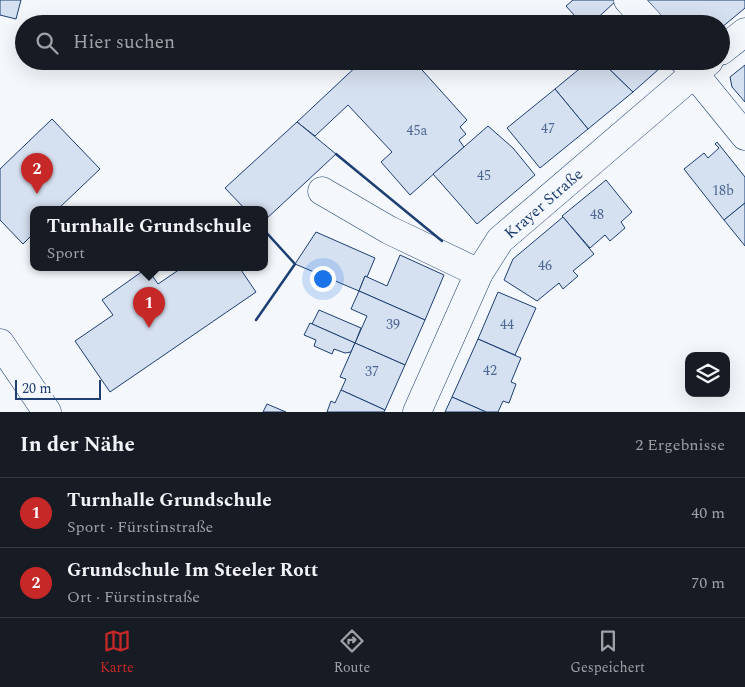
<!DOCTYPE html>
<html lang="de">
<meta charset="utf-8">
<style>
body{margin:0;font-family:Spectral,serif;background:#242831;color:#f1f3f6}
.controls{position:absolute;right:15px;bottom:15px;display:grid;overflow:hidden;border-radius:10px;box-shadow:0 5px 20px #0002}
.controls button{width:45px;height:45px;display:grid;place-items:center;padding:0;border:0;border-bottom:1px solid #363941;background:#171b24;color:#f1f3f6;font:25px sans-serif}
.scale{position:absolute;left:15px;bottom:12px;width:86px;box-sizing:border-box;padding-left:5px;border:2px solid #1d3f73;border-top:0;font-size:14px;line-height:18px;white-space:nowrap;color:#1d3f73;-webkit-text-stroke:4px #f4f7fb;paint-order:stroke}
.you{position:absolute;left:322px;top:278px;width:18px;height:18px;margin:-12px;border:4px solid #fff;border-radius:50%;background:#1a73e8;box-shadow:0 0 0 8px #1a73e833}
.badge{display:grid;place-items:center;width:32px;height:32px;border-radius:50%;background:#c62828;color:#fff;font-size:16px;font-weight:700}
.pin{position:absolute;translate:-50% -41px;filter:drop-shadow(0 1px 2px #0008)}
.pin::after{content:'';position:absolute;top:26px;width:18px;height:15px;background:inherit;clip-path:polygon(0 0,100% 0,50% 100%)}
.popup{position:absolute;left:30px;top:206px;width:238px;height:65px;box-sizing:border-box;display:grid;place-content:center;border-radius:10px;background:#171b24;filter:drop-shadow(0 1px 4px #0005);font-size:16px;white-space:nowrap;color:#9ea1a6}
.popup b{font-size:19px;color:#f1f3f6}
.popup::after{content:'';position:absolute;left:50%;top:100%;margin-left:-10px;border:10px solid transparent;border-top-color:#171b24}
.list{margin:0;padding:0;list-style:none}
h2{display:flex;justify-content:space-between;align-items:center;height:65px;margin:0;padding:0 20px;font-size:21px}
h2 small{font-size:16px;font-weight:400;color:#9ea1a6}
.list li{display:grid;grid-template-columns:32px 1fr auto;gap:15px;align-items:center;box-sizing:border-box;height:70px;padding:0 20px;border-top:1px solid #363941}
.list b{display:block;font-size:19px;white-space:nowrap}
.list p{margin:0;font-size:16px;white-space:nowrap;color:#9ea1a6}
.list em{font-size:16px;font-style:normal;color:#9ea1a6}
.icon{flex:none;width:28px;height:28px;fill:none;stroke:currentColor;stroke-width:2;stroke-linecap:round;stroke-linejoin:round}
.map{position:relative;flex:none;width:745px;height:412px;overflow:hidden}
.search{position:absolute;background:#171b24;box-shadow:0 5px 20px #0002;left:15px;right:15px;top:15px;height:55px;display:flex;align-items:center;gap:12px;box-sizing:border-box;padding:0 18px;border-radius:28px;color:#9ea1a6;font-size:19px}
.sheet{height:205px;background:#171b24}
nav{display:flex;justify-content:space-around;align-items:center;box-sizing:border-box;height:70px;border-top:1px solid #363941;background:#171b24;font-size:14px;color:#9ea1a6}
nav a{display:grid;justify-items:center;gap:2px}
nav .on{color:#c62828}
.map>svg:first-child{display:block}
.building{fill:#d5e0f0;stroke:#1d3f73}
.lines{fill:none;stroke-linecap:round;stroke-linejoin:round}
.minor-casing{stroke:#1d3f73;stroke-width:29}
.major-casing{stroke:#1d3f73;stroke-width:29}
.minor{stroke:#f4f7fb;stroke-width:28}
.major{stroke:#f4f7fb;stroke-width:28}
.wall{stroke:#1d3f73;stroke-width:2.5}
.labels{text-anchor:middle;stroke-width:4;stroke-linejoin:round;paint-order:stroke}
.number-label{font-size:14px;fill:#4b6792}
.street-label{font-size:16px;fill:#1d3f73;stroke:#f4f7fb}
</style>
<div class="map">
<svg width="745" height="412" viewBox="0 0 745 412">
<rect width="100%" height="100%" fill="#f4f7fb"/>
<g class="building">
<path d="M0 0H21L16 19 0 15Z"/>
<path d="M573 0H617L591 24H582L566 6Z"/>
<path d="M647 0H745V8L721 28V24H668Z"/>
<path d="M362 61H414L467 120 460 127 466 134 459 140 464 147 410 195 381 162 392 152 348 105 315 136 297 122Z"/>
<path d="M589 61H601L633 92 588 129 555 89Z"/>
<path d="M601 61H668L633 92Z"/>
<path d="M745 65V102L732 87 730 77Z"/>
<path d="M555 89 588 129 540 168 507 128Z"/>
<path d="M52 119 100 169 58 209H34V233L23 244 0 220V169Z"/>
<path d="M297 122 336 154 264 221V209H245L225 188Z"/>
<path d="M488 126 513 148 535 175 477 224 433 174Z"/>
<path d="M717 142 745 177V203L724 220 684 169 704 153 708 158 719 148 715 144Z"/>
<path d="M606 180 632 212 621 222 625 228 610 241 605 235 590 248 562 216Z"/>
<path d="M745 203V246L724 220Z"/>
<path d="M563 217 594 254 573 271 578 276 563 289 559 283 537 301 504 280 513 259Z"/>
<path d="M316 232 375 258 367 277 365 276 359 291 295 264Z"/>
<path d="M400 255 444 275 425 320 359 291 365 276 387 286Z"/>
<path d="M183 267H239L256 292 110 392 75 341 113 315 102 300 147 268 158 284Z"/>
<path d="M359 291 425 320 405 365 355 343 367 316 351 309Z"/>
<path d="M498 292 536 308 515 355 478 339Z"/>
<path d="M319 310 361 328 355 343 312 324Z"/>
<path d="M310 323 355 343 351 352 345 353 334 349 332 354 314 346 316 340 304 335Z"/>
<path d="M478 339 521 358 511 382 516 384 509 403 503 401 498 412H486L452 397Z"/>
<path d="M355 343 405 365 385 410 341 390 346 379 340 377Z"/>
<path d="M341 390 385 410 384 412H327L331 401 335 403Z"/>
<path d="M452 397 486 412H445Z"/>
<path d="M267 404 286 412H263Z"/>
</g>
<g class="lines">
<g class="minor-casing">
<g id="minor">
<path d="M628 0 650 24"/>
<path d="M684 61 745 136"/>
<path d="M322 191 389 230 479 273"/>
<path d="M0 343 47 412"/>
</g>
</g>
<g class="major-casing">
<g id="major">
<path d="M721 51 745 32"/>
<path d="M417 412 479 273 500 240 709 61"/>
</g>
</g>
<use href="#minor" class="minor"/>
<use href="#major" class="major"/>
<g class="wall">
<path d="M336 154 442 241"/>
<path d="M256 320 295 264 264 230"/>
</g>
</g>
<g class="labels">
<g class="number-label">
<text x="548" y="133">47</text>
<text x="417" y="135">45a</text>
<text x="484" y="180">45</text>
<text x="723" y="195">18b</text>
<text x="597" y="219">48</text>
<text x="545" y="270">46</text>
<text x="393" y="329">39</text>
<text x="507" y="329">44</text>
<text x="490" y="375">42</text>
<text x="372" y="376">37</text>
</g>
<g class="street-label">
<text transform="translate(543 203) rotate(-41)" y="6">Krayer Straße</text>
</g>
</g>
</svg>
<div class="controls">
<button><svg class="icon" aria-label="layers" viewBox="0 0 24 24"><path d="M12 4l9 5-9 5-9-5zM3 14l9 5 9-5"/></svg></button>
</div>
<div class="scale">20 m</div>
<div class="you"></div>
<div class="pin badge" style="left:149px;top:328px">1</div>
<div class="popup"><b>Turnhalle Grundschule</b>Sport</div>
<div class="pin badge" style="left:37px;top:194px">2</div>
<div class="search"><svg class="icon" aria-label="search" viewBox="0 0 24 24"><circle cx="10" cy="10" r="6"/><path d="M15 15l6 6"/></svg>Hier suchen</div>
</div>
<section class="sheet">
<h2>In der Nähe<small>2 Ergebnisse</small></h2>
<ul class="list">
<li><span class="badge">1</span><div><b>Turnhalle Grundschule</b><p>Sport · Fürstinstraße</p></div><em>40 m</em></li>
<li><span class="badge">2</span><div><b>Grundschule Im Steeler Rott</b><p>Ort · Fürstinstraße</p></div><em>70 m</em></li>
</ul>
</section>
<nav>
<a class="on"><svg class="icon" aria-label="map" viewBox="0 0 24 24"><path d="M3 6l6-2 6 2 6-2v14l-6 2-6-2-6 2zM9 4v14M15 6v14"/></svg>Karte</a>
<a><svg class="icon" aria-label="directions" viewBox="0 0 24 24"><path d="M12 3l9 9-9 9-9-9zM9 14v-3h6M13 9l2 2-2 2"/></svg>Route</a>
<a><svg class="icon" aria-label="saved" viewBox="0 0 24 24"><path d="M7 4h10v16l-5-4-5 4z"/></svg>Gespeichert</a>
</nav>
